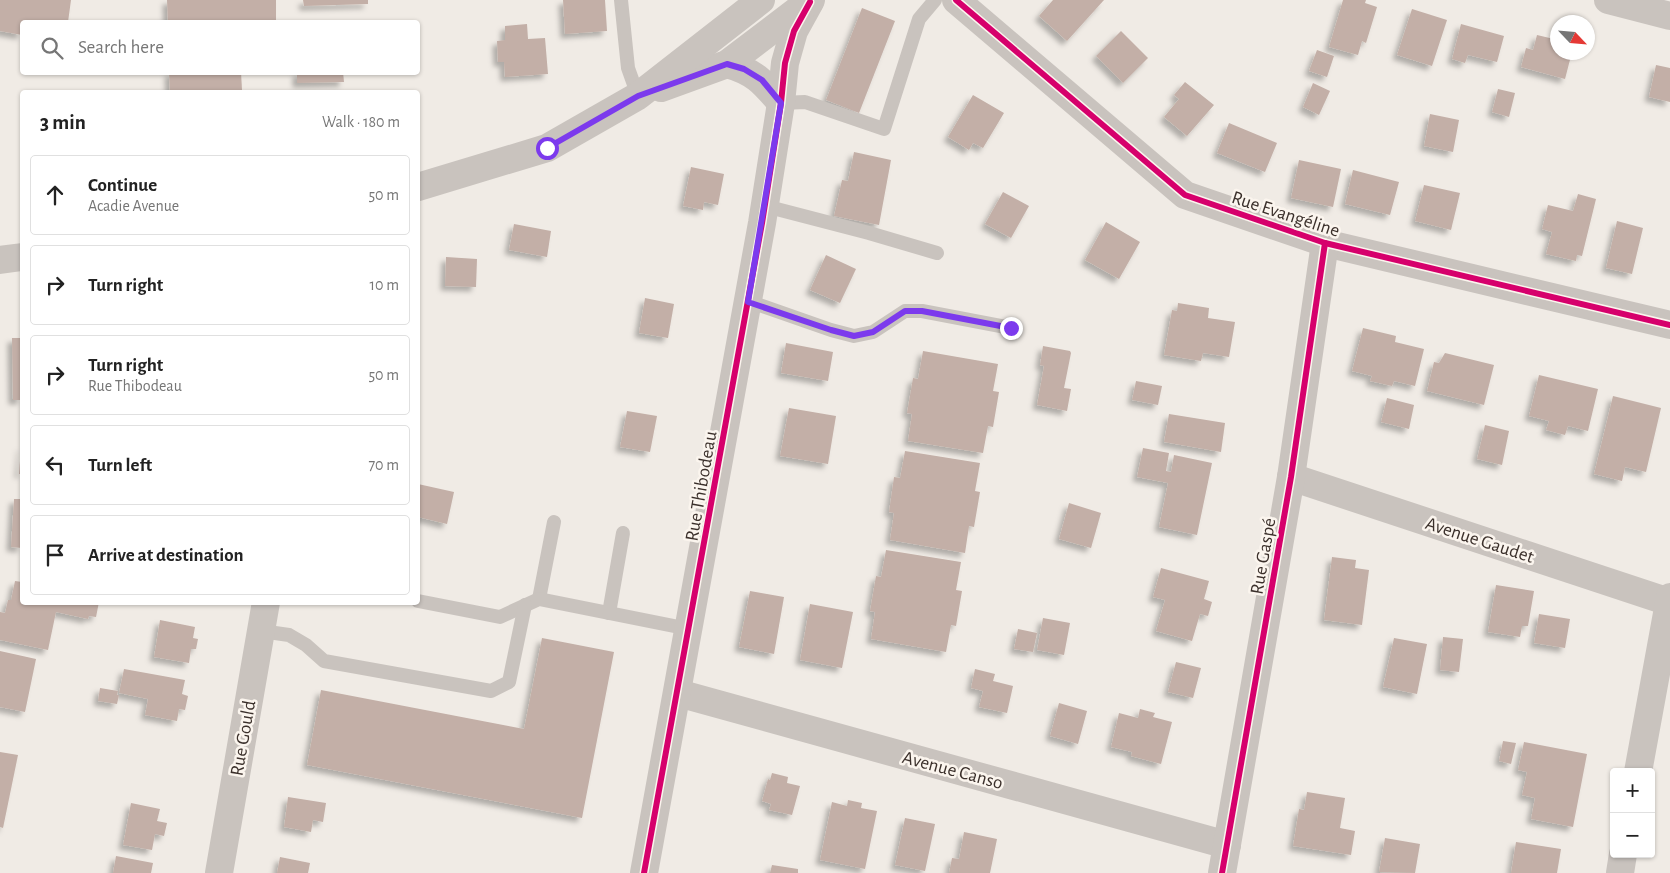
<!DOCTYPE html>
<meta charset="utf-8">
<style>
body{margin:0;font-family:"Alegreya Sans",sans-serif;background:#f6f6f6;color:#222}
.controls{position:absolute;right:15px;bottom:15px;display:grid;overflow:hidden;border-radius:5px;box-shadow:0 1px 4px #0004}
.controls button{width:45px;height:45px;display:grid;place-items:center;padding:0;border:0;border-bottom:1px solid #e0e0e0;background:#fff;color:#222;font:25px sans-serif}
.compass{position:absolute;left:1550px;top:15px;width:45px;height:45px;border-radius:50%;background:#fff;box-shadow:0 1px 4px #0004;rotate:116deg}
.stop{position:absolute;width:15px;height:15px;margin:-11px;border:4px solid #7c3aed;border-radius:50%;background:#fff}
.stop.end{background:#7c3aed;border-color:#fff;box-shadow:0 1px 5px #0008}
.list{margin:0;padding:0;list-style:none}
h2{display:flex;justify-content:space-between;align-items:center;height:65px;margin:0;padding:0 20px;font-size:21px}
h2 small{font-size:16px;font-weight:400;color:#767676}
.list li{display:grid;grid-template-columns:32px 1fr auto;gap:15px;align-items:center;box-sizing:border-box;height:80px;margin:0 10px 10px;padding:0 10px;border:1px solid #e0e0e0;border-radius:5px}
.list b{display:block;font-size:19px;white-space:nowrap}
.list p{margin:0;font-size:16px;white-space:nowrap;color:#767676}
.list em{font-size:16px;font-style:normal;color:#767676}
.icon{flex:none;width:28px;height:28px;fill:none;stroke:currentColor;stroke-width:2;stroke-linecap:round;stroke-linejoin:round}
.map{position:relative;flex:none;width:1670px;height:873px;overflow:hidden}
.search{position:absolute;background:#fff;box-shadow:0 1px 4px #0004;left:20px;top:20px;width:400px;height:55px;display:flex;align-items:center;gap:12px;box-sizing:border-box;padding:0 18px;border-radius:5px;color:#767676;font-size:19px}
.panel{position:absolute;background:#fff;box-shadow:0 1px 4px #0004;left:20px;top:90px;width:400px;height:515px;border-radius:5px}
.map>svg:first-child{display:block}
.building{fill:#c3afa7;filter:url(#shadow)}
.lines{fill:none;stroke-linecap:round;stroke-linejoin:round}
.service{stroke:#c9c3be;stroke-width:14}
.minor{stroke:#c9c3be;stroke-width:28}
.tertiary{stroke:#c9c3be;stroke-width:28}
.cycleway-casing{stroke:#fbf5ee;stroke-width:9}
.cycleway{stroke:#d6006c;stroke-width:6}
.route{stroke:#7c3aed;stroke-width:6}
.labels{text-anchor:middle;stroke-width:5;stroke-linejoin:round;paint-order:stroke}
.street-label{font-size:19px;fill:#3b302b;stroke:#fbf5ee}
</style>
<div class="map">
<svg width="1670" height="873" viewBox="0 0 1670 873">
<defs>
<filter id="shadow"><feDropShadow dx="-4.5" dy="4.5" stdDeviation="2.5" flood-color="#0004"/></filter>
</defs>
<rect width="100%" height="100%" fill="#f0ebe5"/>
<g class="building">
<path d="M0 0H71L68 22H22V35L0 31Z"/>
<path d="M167 0H276V22H168Z"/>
<path d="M303 0H368V4L304 6Z"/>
<path d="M563 0H605L607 31 565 34Z"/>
<path d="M1053 0H1104L1067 41 1039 16Z"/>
<path d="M1343 0H1366L1365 3 1377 7 1366 43 1362 41 1358 55 1329 47Z"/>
<path d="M862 8 895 21 859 113 826 100Z"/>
<path d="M1412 9 1447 20 1432 66 1397 55Z"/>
<path d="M527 24 528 39 545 38 548 74 505 77 504 62H498L497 41 505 40V26Z"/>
<path d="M1461 24 1504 36 1497 62 1468 55 1465 63 1452 59Z"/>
<path d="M1121 31 1148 58 1123 83 1096 56Z"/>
<path d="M1537 35 1558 40V52H1572L1565 79 1521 67 1526 48 1533 50Z"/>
<path d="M1317 50 1334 56 1327 77 1309 71Z"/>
<path d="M1656 65 1670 68V102L1649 97Z"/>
<path d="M169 72H241L242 90 170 92Z"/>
<path d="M297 72H343L344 82 297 83Z"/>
<path d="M1185 82 1214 105 1187 136 1164 117 1179 99 1174 95Z"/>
<path d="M1313 83 1330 91 1319 115 1303 107Z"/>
<path d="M1498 89 1515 93 1509 117 1492 112Z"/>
<path d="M973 95 1004 113 983 148 973 143 969 150 948 137Z"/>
<path d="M1430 114 1459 120 1453 152 1424 146Z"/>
<path d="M1229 123 1277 143 1265 172 1217 153Z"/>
<path d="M854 152 891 160 879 225 834 216 842 180 848 181Z"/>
<path d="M1299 160 1341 169 1333 207 1291 198Z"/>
<path d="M691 167 724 174 718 205 704 202 703 210 683 206Z"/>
<path d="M1353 170 1399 182 1390 215 1345 204Z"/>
<path d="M1424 185 1460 193 1451 230 1415 221Z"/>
<path d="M1003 192 1029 206 1011 238 985 224Z"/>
<path d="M1578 194 1596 199 1582 256 1577 255 1576 261 1546 254 1552 232 1542 229 1548 205 1573 211Z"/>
<path d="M1617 221 1643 228 1632 274 1606 268Z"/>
<path d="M1106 222 1140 242 1119 279 1085 260Z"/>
<path d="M514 224 551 231 547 257 509 250Z"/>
<path d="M826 255 856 269 840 303 810 290Z"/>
<path d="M446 257 477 259 476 287 445 286Z"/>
<path d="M645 298 674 304 668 338 639 333Z"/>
<path d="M1178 303 1209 308 1208 318 1235 322 1229 357 1203 353 1201 361 1164 355 1172 310 1177 311Z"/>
<path d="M1363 328 1396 336 1395 342 1424 349 1415 386 1394 381 1392 386 1370 381 1372 376 1352 371Z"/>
<path d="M12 338H22V400H13Z"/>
<path d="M786 343 833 352 828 381 781 373Z"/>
<path d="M1043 346 1070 351 1071 353 1064 388 1071 389 1067 411 1037 405 1044 366 1040 365Z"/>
<path d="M923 351 998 364 993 391 999 392 993 427 988 426 983 453 908 441 912 414 907 413 913 378 918 379Z"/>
<path d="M1445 353 1494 365 1484 405 1427 391 1434 362 1439 363Z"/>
<path d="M1539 375 1598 389 1588 431 1568 426 1565 435 1546 430 1549 421 1529 416Z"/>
<path d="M1136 381 1162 386 1158 405 1132 400Z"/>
<path d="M1613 396 1661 408 1646 472 1625 467 1622 481 1594 474Z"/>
<path d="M1387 398 1414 405 1409 429 1381 422Z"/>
<path d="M789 408 836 416 828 464 780 456Z"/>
<path d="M627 411 657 416 650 452 620 447Z"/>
<path d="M1169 414 1225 423 1221 452 1164 442Z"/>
<path d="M1485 425 1509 431 1502 465 1477 459Z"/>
<path d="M21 446H22V474H19Z"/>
<path d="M1143 448 1169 453 1166 471 1171 472 1174 455 1212 463 1197 535 1159 527 1168 483 1137 477Z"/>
<path d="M905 451 980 463 975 491 980 492 974 527 969 526 965 553 890 540 894 513 889 512 894 477 900 478Z"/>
<path d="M418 484 454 492 447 524 418 517Z"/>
<path d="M14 499H22V548L11 547Z"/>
<path d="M1069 503 1101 513 1091 548 1059 539Z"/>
<path d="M886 550 961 562 956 590 962 591 956 626 951 625 946 652 871 639 875 612 870 611 876 576 881 577Z"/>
<path d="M1332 557 1356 560 1355 568 1369 570 1362 625 1324 620Z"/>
<path d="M1161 568 1209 581 1204 599 1212 602 1208 616 1200 614 1192 641 1156 631 1165 600 1153 597Z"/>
<path d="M15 581 22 582V602H99L96 617 89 616 88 619 56 612 48 650 0 640V612L5 613 8 600H11Z"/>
<path d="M1496 585 1534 591 1528 626H1522L1520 637 1488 632Z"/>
<path d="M750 591 784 597 774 654 739 647Z"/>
<path d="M810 604 853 612 842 668 800 660Z"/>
<path d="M1539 614 1570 619 1565 648 1534 643Z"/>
<path d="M1043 618 1070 623 1064 655 1037 650Z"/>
<path d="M160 620 195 627 193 638 198 639 196 649H191L189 663 154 657Z"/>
<path d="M1018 629 1037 633 1033 652 1014 649Z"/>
<path d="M1443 637 1463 639 1459 672 1440 670Z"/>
<path d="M542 638 614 652 582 818 307 765 321 690 524 729Z"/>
<path d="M1394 638 1427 644 1417 694 1383 687Z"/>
<path d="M0 651 36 659 25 712 0 707Z"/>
<path d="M1176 662 1201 668 1193 698 1168 692Z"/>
<path d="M124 669 185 680 182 694 188 696 185 710 179 709 177 721 145 715 148 699 119 693Z"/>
<path d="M975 669 995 674 993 681 1013 686 1007 713 979 707 983 691 971 688Z"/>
<path d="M100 688 118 691 117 695H119L117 704 98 701Z"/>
<path d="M1059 703 1087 711 1078 744 1050 736Z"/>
<path d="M1140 709 1155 713 1153 717 1172 722 1161 764 1131 756 1132 752 1111 747 1119 713 1138 718Z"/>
<path d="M1503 741 1516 743 1511 764 1499 761Z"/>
<path d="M1524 742 1587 754 1573 827 1531 819 1535 798 1522 795 1527 772 1518 770Z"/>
<path d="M0 752 18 755 3 828 0 827Z"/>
<path d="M772 773 788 777 787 783 800 786 792 815 769 810 771 804 762 801 768 779 770 780Z"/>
<path d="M1307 792 1345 798 1340 828 1355 831 1351 855 1293 846 1299 809 1304 810Z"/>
<path d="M288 797 326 803 323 822 313 820 311 832 284 827Z"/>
<path d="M848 800 862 803 861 808 877 811 865 869 820 860 832 802 847 806Z"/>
<path d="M131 803 160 809 157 821 167 823 164 836 155 834 152 850 123 845Z"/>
<path d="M905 818 935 824 925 871 895 865Z"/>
<path d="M964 832 997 839 990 873H949L952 858 959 859Z"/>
<path d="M1385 838 1420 844 1415 873 1379 872Z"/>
<path d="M1516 842 1561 849 1557 873H1511Z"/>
<path d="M116 856 153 863 151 873H113Z"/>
<path d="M280 857 310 863 308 873H277Z"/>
<path d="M772 865 798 869V873H770Z"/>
</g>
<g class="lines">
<g class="service">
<path d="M621 0 628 68 638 96"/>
<path d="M781 103 805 102 884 129 919 19 935 0"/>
<path d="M765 206 869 233 937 253"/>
<path d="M748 301 831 330 854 336 873 332 905 311H922L1011 328"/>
<path d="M539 599 554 522"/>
<path d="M418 601 500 617 539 599 689 629"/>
<path d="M609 613 623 533"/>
<path d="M261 631 289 635 306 645 324 661 491 691 509 682 525 605"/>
</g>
<g class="minor">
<path d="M956 0 1185 195 1325 243 1670 325"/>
<path d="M1608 0 1670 16"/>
<path d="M727 64C755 72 763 82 781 103"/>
<path d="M1291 477 1669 602"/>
<path d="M678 693 1227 845"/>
<path d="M1638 772 1670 597"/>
<path d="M219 873 266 602"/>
<path d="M644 873 762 223 781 103 785 63 794 31 810 2"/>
<path d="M1222 873 1291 477 1325 243"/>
<path d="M1620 873 1623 854"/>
</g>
<g class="tertiary">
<path d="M661 88 727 64 811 0"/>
<path d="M418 187 547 148 638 96 761 0"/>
<path d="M0 260 22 257"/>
</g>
<g class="cycleway-casing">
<g id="cycleway">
<path d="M956 0 1185 195 1325 243 1670 325"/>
<path d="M644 873 762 223 781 103 785 63 794 31 810 2"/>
<path d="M1222 873 1291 477 1325 243"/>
</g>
</g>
<use href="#cycleway" class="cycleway"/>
</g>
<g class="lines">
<path class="route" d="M547 148 638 96 727 64 744 69 762 80 781 103 748 302 831 330 854 336 873 332 905 311H922L1011 328"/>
</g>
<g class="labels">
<g class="street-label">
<text transform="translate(1286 213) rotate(18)" y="7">Rue Evangéline</text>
<text transform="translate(700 486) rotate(-80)" y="7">Rue Thibodeau</text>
<text transform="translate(1480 539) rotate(18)" y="7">Avenue Gaudet</text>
<text transform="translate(1262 556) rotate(-80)" y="7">Rue Gaspé</text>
<text transform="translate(242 738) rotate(-80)" y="7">Rue Gould</text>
<text transform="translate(953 769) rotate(15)" y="7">Avenue Canso</text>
</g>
</g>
</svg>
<div class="controls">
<button>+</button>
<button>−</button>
</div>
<svg class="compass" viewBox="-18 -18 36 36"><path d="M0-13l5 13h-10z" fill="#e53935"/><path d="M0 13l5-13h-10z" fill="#767676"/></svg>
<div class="stop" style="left:547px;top:148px"></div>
<div class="stop end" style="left:1011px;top:328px"></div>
<div class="search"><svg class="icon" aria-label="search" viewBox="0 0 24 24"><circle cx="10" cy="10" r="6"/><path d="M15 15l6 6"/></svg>Search here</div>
<section class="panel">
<h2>3 min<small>Walk · 180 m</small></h2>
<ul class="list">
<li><svg class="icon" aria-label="ahead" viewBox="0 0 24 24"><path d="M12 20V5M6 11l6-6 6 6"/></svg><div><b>Continue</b><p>Acadie Avenue</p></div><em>50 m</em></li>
<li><svg class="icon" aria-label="right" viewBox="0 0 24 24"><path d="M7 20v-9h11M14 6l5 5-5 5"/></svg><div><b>Turn right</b></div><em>10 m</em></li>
<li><svg class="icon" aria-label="right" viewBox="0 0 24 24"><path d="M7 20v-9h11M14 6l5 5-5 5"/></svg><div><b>Turn right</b><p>Rue Thibodeau</p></div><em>50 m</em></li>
<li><svg class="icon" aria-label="left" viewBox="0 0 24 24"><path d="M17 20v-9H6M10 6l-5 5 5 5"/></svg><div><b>Turn left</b></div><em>70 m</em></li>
<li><svg class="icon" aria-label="arrive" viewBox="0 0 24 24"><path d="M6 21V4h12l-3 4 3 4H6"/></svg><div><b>Arrive at destination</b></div></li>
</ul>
</section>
</div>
